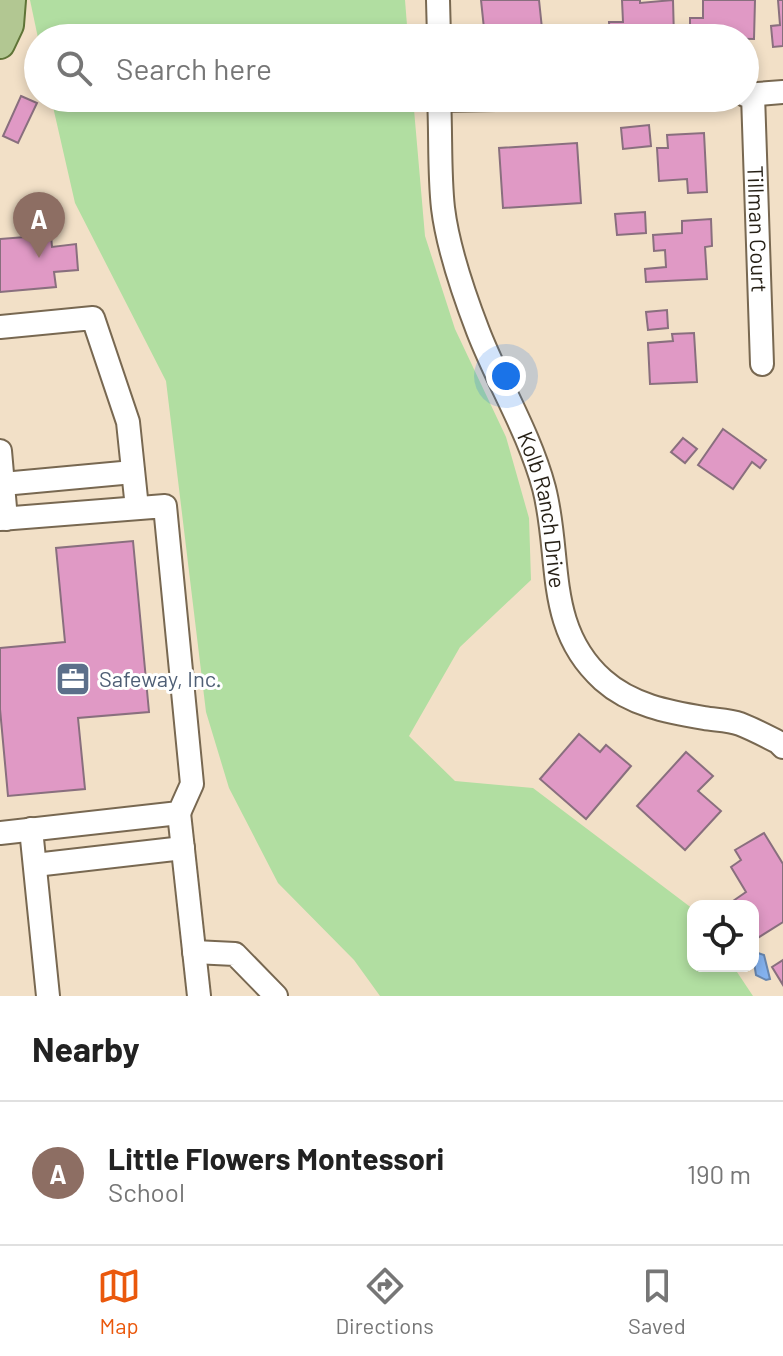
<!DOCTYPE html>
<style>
body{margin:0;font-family:Barlow,sans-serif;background:#f2f2f2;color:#222}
.controls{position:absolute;right:24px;bottom:24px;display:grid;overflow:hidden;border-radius:16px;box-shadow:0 4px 12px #0003}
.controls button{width:72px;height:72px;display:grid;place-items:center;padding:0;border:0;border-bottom:2px solid #e0e0e0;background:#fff;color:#222;font:40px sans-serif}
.you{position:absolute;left:506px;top:376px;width:28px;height:28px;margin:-20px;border:6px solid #fff;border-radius:50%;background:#1a73e8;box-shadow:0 0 0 12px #1a73e833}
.badge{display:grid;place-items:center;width:52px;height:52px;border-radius:50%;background:#ea580c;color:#fff;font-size:26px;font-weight:700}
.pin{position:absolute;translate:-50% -66px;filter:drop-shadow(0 2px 4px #0008)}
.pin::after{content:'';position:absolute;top:42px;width:28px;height:24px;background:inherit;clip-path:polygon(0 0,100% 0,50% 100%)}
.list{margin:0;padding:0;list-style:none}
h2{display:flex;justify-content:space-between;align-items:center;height:104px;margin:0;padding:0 32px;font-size:34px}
h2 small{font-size:26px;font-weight:400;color:#767676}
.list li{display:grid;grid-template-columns:52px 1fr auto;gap:24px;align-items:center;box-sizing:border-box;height:144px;padding:0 32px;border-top:2px solid #e0e0e0}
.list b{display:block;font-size:30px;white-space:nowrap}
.list p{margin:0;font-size:26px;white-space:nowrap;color:#767676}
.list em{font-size:26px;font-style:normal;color:#767676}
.icon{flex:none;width:44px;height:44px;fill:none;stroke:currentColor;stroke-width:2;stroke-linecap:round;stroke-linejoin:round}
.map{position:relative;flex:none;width:783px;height:996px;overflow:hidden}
.search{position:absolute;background:#fff;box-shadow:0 4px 12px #0003;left:24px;right:24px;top:24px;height:88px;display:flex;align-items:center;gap:20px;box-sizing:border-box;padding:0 28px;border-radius:44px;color:#767676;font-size:30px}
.sheet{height:248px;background:#fff}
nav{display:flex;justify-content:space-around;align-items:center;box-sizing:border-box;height:112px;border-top:2px solid #e0e0e0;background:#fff;font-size:22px;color:#767676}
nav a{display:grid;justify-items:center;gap:4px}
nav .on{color:#ea580c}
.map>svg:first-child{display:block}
.green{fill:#b1dea1}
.water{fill:#84b2ef;stroke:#6886ae;stroke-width:2}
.building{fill:#e099c5;stroke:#896f7e;stroke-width:2}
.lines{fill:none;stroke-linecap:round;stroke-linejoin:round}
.minor-casing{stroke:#786851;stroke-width:26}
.major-casing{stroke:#5f7437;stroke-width:32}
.minor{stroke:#fff;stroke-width:22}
.major{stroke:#b2c792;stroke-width:28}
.labels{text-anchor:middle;stroke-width:6;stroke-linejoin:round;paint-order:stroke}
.street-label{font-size:22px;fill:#251f15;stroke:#fff}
.service-label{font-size:22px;fill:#4e5e75;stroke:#fff;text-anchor:start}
</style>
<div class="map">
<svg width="783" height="996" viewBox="0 0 783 996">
<rect width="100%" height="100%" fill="#f2e0c7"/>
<g class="green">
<path d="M30 0H405L408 38H38Z"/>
<path d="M51 98H413L425 236 455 329 506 437 529 518 531 580 460 647 409 736 455 781 533 788 693 909V966H733L753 996H380L354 960 278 883 229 788 206 712 166 381 75 203Z"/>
</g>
<path class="water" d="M758 953 764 955 770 979 766 980 756 975 753 956Z"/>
<g class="building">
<path d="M481 0H539L543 38H485Z"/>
<path d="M622 0H640V3L673 0 674 38H610L609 22H623Z"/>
<path d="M703 0H755L754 39 705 38V35L690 34V18H703Z"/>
<path d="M778 0H783V46L773 47 771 26 780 25Z"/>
<path d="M21 96 37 103 18 143 3 136Z"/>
<path d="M649 125 651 146 623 149 621 128Z"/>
<path d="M704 133 707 192 688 193 687 179 659 181 657 148H668L667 135Z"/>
<path d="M577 143 581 203 503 208 499 148Z"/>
<path d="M645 212 646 233 617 235 615 214Z"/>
<path d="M711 219 712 246 705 247 707 279 646 282 645 269 666 267 665 250 654 251 653 235 682 233V221Z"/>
<path d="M51 235 52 247 76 244 78 270 54 272 56 287 0 292V239Z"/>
<path d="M667 310 668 328 648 330 646 312Z"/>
<path d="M694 333 697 382 650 384 648 343 673 341 672 334Z"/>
<path d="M723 429 766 460 760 468 752 462 733 489 698 465Z"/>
<path d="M683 438 697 449 685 463 671 452Z"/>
<path d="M133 541 149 712 78 718 85 789 8 796 0 709V648L65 642 56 548Z"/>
<path d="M579 734 600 752 606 745 631 766 586 819 540 779Z"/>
<path d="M686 752 713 776 698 791 721 811 685 850 637 806Z"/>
<path d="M764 833 783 864V922L756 939 753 934V906H736L733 901 746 892 731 867 741 860 735 850Z"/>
<path d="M783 960V985L772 967Z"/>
</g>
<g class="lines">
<g class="minor-casing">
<g id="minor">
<path d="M438 0 439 38"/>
<path d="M745 95 783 92"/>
<path id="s1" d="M753 95 762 364"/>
<path id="s2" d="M439 98C441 134 439 172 443 208 448 249 463 292 478 331 498 383 529 432 544 488 562 557 544 627 603 680 631 705 668 712 704 718 715 720 729 720 740 724 753 729 766 736 778 742L783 747"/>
<path d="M440 100 549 98"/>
<path d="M0 327 93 318 128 422 137 508"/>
<path d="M0 451 6 519"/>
<path d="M3 484 133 472"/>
<path d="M0 519 165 506 192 784 179 813 0 833"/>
<path d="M179 813 199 996"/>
<path d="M31 829 48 996"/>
<path d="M35 865 183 848"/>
<path d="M194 952 235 954 276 996"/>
</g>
</g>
<g class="major-casing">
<path id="major" d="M0 44 9 25 11 0"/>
</g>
<use href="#minor" class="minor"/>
<use href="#major" class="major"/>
</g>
<defs>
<g id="office-square" transform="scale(1.8)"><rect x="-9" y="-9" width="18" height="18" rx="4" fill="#5c6f8a" stroke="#fff"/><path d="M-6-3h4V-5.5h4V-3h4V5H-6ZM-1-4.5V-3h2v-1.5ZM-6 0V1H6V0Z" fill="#fff"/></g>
</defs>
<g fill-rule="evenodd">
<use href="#office-square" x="73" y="679"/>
</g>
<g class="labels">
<g class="street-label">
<text dy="8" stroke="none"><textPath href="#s1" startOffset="134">Tillman Court</textPath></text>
<text dy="8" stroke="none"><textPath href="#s2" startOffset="430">Kolb Ranch Drive</textPath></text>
</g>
<g class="service-label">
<text x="99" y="687">Safeway, Inc.</text>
</g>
</g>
</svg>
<div class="controls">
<button><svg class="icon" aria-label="locate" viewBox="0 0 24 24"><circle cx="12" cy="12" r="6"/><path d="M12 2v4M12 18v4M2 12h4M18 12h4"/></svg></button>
</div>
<div class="you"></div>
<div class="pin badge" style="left:39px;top:258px;background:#8d6e63">A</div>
<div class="search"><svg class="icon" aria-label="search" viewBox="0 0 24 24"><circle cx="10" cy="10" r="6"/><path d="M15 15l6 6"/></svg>Search here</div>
</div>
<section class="sheet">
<h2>Nearby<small></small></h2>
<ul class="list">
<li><span class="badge" style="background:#8d6e63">A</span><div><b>Little Flowers Montessori</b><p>School</p></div><em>190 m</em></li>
</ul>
</section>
<nav>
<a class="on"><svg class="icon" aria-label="map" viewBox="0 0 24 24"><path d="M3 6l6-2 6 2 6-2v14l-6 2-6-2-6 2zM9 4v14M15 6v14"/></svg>Map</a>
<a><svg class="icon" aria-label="directions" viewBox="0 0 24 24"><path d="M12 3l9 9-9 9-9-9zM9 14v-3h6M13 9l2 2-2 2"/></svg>Directions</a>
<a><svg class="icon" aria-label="saved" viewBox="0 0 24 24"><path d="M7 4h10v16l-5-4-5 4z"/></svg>Saved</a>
</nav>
